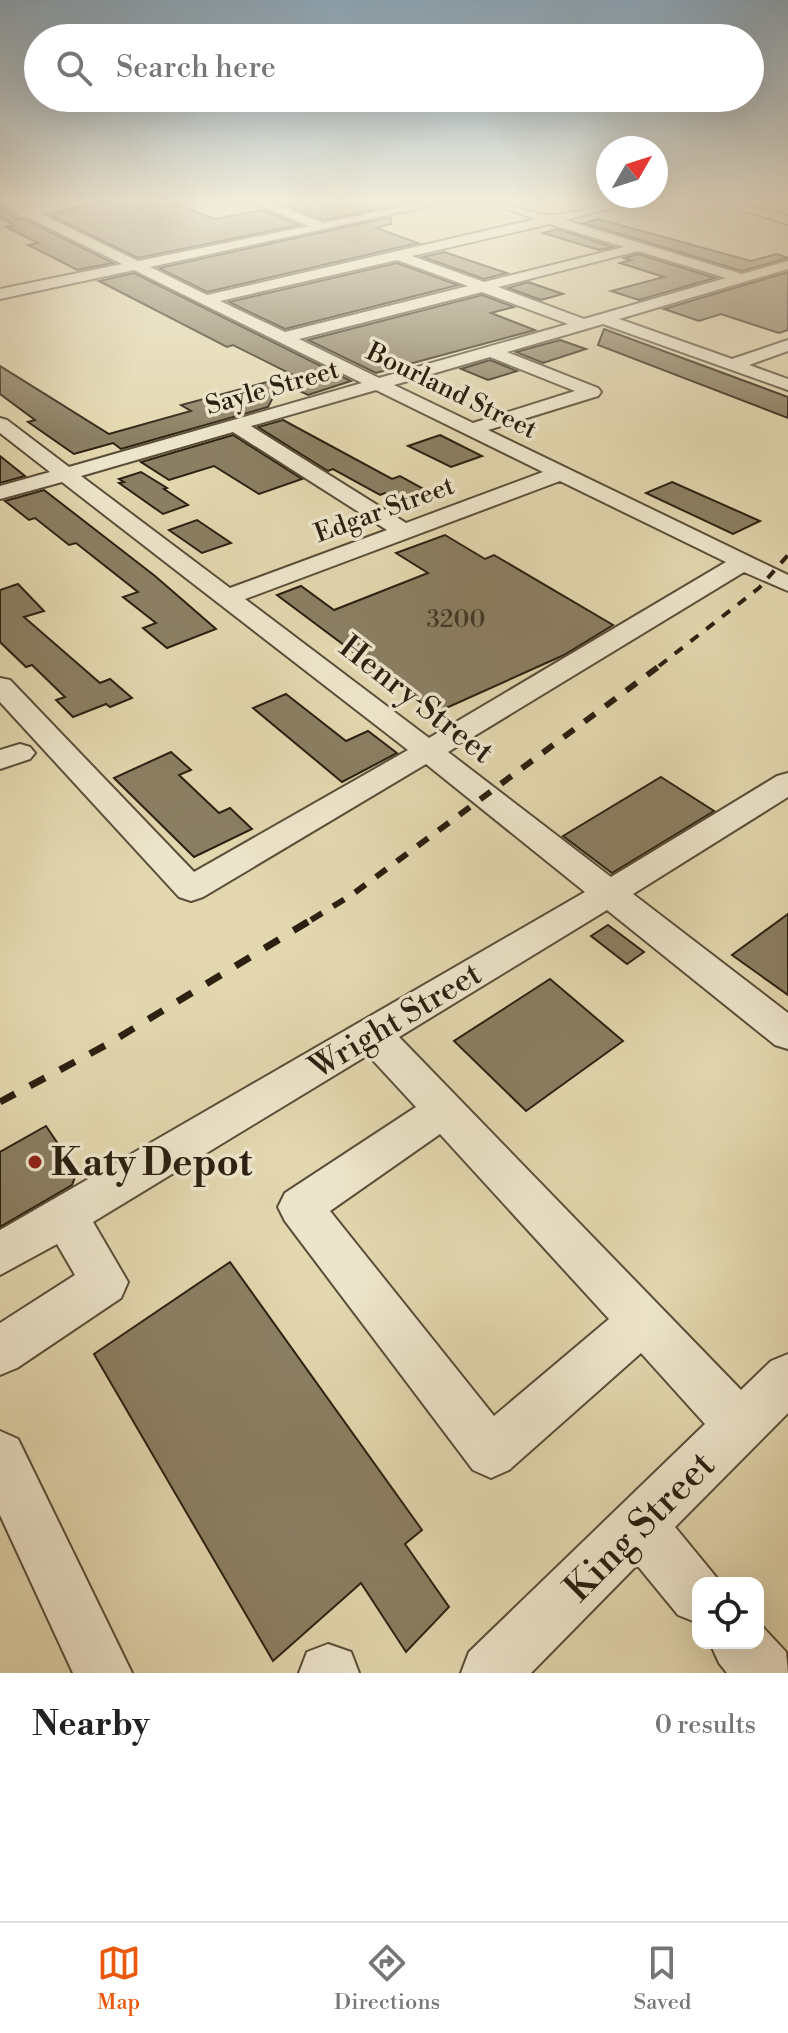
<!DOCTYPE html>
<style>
body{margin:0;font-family:"Libre Bodoni",serif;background:#f2f2f2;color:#222}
.controls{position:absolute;right:24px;bottom:24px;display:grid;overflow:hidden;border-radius:16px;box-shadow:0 8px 32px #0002}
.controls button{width:72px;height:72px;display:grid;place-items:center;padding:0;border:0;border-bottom:2px solid #e0e0e0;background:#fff;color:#222;font:40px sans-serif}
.compass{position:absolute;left:596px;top:136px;width:72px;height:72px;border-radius:50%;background:#fff;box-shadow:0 8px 32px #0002;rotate:51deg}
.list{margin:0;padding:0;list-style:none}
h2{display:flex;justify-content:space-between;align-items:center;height:104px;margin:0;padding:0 32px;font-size:34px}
h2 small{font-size:26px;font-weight:400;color:#767676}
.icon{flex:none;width:44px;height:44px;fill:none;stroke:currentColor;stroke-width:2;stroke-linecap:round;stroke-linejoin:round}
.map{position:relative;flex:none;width:788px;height:1673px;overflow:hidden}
.search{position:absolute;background:#fff;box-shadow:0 8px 32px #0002;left:24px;right:24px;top:24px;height:88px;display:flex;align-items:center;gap:20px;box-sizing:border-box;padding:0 28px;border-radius:44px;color:#767676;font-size:30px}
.sheet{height:248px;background:#fff}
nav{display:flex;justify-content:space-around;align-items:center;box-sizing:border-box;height:112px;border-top:2px solid #e0e0e0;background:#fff;font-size:22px;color:#767676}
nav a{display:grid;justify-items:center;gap:4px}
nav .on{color:#ea580c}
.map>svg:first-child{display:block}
.building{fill:#8b7f63;stroke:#2c2011;stroke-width:2}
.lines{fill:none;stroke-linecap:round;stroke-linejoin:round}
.minor-casing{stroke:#5a4e38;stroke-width:4}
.minor{fill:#ede5cb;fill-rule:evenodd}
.rail-far2{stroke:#2c2011;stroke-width:4;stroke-dasharray:10 10;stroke-linecap:butt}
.rail-far1{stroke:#2c2011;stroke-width:6;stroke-dasharray:13 13;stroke-linecap:butt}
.rail{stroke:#2c2011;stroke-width:7;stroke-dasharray:17 17;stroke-linecap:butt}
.poi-dot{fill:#8f2418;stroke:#ede5cb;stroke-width:3}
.labels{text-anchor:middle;stroke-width:7;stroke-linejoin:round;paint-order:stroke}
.far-number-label{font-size:24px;fill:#443826}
.far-street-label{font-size:26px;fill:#2c2011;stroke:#ede5cb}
.street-label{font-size:32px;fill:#2c2011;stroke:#ede5cb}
.near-poi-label{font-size:38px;font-weight:bold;fill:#2c2011;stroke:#ede5cb;text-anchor:start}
.near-street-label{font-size:38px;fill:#2c2011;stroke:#ede5cb}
</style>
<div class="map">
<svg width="788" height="1673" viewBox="0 0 788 1673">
<rect width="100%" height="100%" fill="#e3d7af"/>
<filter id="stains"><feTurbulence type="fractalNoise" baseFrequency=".0025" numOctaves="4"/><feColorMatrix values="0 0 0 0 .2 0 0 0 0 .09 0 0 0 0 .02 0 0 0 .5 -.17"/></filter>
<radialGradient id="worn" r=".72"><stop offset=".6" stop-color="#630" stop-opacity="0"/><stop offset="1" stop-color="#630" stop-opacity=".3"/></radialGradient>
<g class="building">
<path d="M98 202H152L167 207 179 205 215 219 262 210 299 225 138 258 50 215Z"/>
<path d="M300 202H389V206L324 220 286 205Z"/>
<path d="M0 206 17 219 26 220 113 263 77 270 64 263 28 245 38 243 6 227 15 225 0 217Z"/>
<path d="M391 217V224L376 228 418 243 207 292 159 268Z"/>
<path d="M598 219 751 261 777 254 788 258 742 271 584 223Z"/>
<path d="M557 229 613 247 599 250 543 233Z"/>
<path d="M444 252 507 273 484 279 423 257Z"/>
<path d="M638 254 715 278 639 300 611 291 664 277 620 263 631 260 624 258Z"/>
<path d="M397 263 458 285 285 329 229 302Z"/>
<path d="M788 272V330L779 333 721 314 699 321 664 309Z"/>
<path d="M134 273 351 381 308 395 281 382 268 407 121 449 113 443 74 454 28 422 35 420 0 394V366L109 434 191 411 181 405 293 375 233 345 227 347 99 281Z"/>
<path d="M528 282 563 294 541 300 508 288Z"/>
<path d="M482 295 514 307 491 313 535 330 376 373 308 340Z"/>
<path d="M604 329 788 397V418L598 345Z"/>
<path d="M560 340 586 349 543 363 516 352Z"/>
<path d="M490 360 517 371 488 380 461 369Z"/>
<path d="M283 420 392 479 400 476 431 493 403 503 385 493 380 495 333 469 328 471 258 427Z"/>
<path d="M233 435 302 479 259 494 214 466 169 480 141 462Z"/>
<path d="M440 435 482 456 451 467 408 446Z"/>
<path d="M0 456 25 476 0 483Z"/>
<path d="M141 472 167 488 164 489 188 505 163 514 119 483 124 482 119 479Z"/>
<path d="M672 482 760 521 733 534 646 493Z"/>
<path d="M44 490 155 576 216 629 167 648 143 628 156 623 123 597 138 592 76 543 69 545 35 518 29 520 5 501Z"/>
<path d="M197 520 231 543 202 553 169 530Z"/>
<path d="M445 535 485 559 494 555 613 625 564 655 435 713 277 595 301 586 334 610 428 573 396 553Z"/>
<path d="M18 584 44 611 24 617 100 683 110 679 132 698 110 707 106 704 73 717 56 700 65 697 32 665 26 667 0 642V590Z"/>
<path d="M286 694 346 741 368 731 397 753 342 782 253 708Z"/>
<path d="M171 752 191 770 179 775 219 813 230 808 252 829 194 857 114 778Z"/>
<path d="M661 777 714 811 612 873 563 836Z"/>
<path d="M788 914V995L732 955Z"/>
<path d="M608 925 644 952 627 964 591 936Z"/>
<path d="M550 979 623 1041 526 1111 454 1041Z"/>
<path d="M46 1126 77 1172 72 1185 0 1227V1152Z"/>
<path d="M230 1262 422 1530 405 1544 449 1607 406 1652 361 1583 273 1661 94 1354Z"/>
</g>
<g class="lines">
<g class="minor-casing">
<g id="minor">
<path d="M0 202H17L30 209 66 202H95L41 214 138 261 309 226 251 202H270L324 223 421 202H447L150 267 207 295 536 219 486 202C510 202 537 217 553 215 581 213 606 202 634 202L565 220 742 274 788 261V269L619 319 732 359 788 340V351L749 365 788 379V390L603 324 507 352 598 388 601 392 598 396 488 430 788 575V591L744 572 448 752 611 877 777 776 788 773V797L633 894 788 1013V1049L775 1045 607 910 399 1037 741 1390 771 1361 788 1354V1413L675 1527 721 1583H698V1623L678 1615 637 1565 531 1673H461L469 1652 705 1424 641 1353 509 1470 491 1478 473 1470 285 1221 278 1207 285 1193 416 1107 368 1055 93 1222 128 1282 121 1298 17 1368 0 1375V1323L75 1275 57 1244 0 1275V1230L585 892 426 764 203 897 191 901 179 897 0 702V678L10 680 194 872 408 750 62 482 0 499V486L50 472 0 433V418L7 420 69 467 362 383 134 270 0 299V289L122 264 27 217H19L18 213ZM550 224 624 247 484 282 412 256ZM638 251 726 278 584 319 498 287ZM397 260 468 286 285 332 220 301ZM482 292 568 324 379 378 299 339ZM490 357 575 391 473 423 394 385ZM376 390 543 472 406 523 251 426ZM233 432 387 530 230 588 81 476ZM560 481 726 562 429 738 245 599ZM440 1134 609 1319 494 1416 330 1211Z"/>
<path d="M715 202H737L788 216V224Z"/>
<path d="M20 744 30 747 35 753 30 759 0 769V750Z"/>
<path d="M0 1431 18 1439 132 1673H73L0 1515Z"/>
<path d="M758 1622 786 1652 788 1673H727L719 1663 710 1643H758Z"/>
<path d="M328 1644 351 1652 359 1673H299L307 1652Z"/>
</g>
</g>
<use href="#minor" class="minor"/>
<path class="rail-far2" d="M659 666 759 588 788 555"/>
<path class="rail-far1" d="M311 920 353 894 662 664"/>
<path class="rail" d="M0 1102 108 1044 314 918"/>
</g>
<linearGradient id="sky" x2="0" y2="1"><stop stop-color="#8da9bc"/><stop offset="0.46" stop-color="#f2eddb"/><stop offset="1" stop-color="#f2eddb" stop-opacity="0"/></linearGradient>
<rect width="788" height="437" fill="url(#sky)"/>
<circle class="poi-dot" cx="35" cy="1162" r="8"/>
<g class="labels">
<g class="far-number-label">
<text x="456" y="627">3200</text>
</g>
<g class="far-street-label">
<text transform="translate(272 387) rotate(-16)" y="9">Sayle Street</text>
<text transform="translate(452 390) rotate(26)" y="9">Bourland Street</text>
<text transform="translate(384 509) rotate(-20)" y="9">Edgar Street</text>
</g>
<g class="street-label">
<text transform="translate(417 699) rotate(38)" y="11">Henry Street</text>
<text transform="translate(395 1020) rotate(-31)" y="11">Wright Street</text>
</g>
<g class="near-poi-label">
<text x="51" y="1175">Katy Depot</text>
</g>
<g class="near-street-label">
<text transform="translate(639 1526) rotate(-45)" y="13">King Street</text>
</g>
</g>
<rect width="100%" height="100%" filter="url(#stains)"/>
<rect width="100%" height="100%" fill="url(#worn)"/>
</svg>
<div class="controls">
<button><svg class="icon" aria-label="locate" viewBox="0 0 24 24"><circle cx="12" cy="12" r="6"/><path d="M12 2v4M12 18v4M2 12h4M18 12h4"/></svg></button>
</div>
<svg class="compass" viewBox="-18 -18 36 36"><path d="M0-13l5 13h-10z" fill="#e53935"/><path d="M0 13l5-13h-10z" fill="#767676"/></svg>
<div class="search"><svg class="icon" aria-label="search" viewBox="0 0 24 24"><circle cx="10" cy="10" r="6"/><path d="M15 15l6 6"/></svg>Search here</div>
</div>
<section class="sheet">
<h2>Nearby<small>0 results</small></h2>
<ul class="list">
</ul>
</section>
<nav>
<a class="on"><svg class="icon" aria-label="map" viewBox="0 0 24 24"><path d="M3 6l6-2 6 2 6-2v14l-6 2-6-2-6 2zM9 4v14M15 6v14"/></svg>Map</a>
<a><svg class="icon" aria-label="directions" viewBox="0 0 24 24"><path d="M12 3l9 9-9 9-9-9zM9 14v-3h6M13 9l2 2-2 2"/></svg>Directions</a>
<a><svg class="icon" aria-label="saved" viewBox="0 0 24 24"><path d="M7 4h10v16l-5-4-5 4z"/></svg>Saved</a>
</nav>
